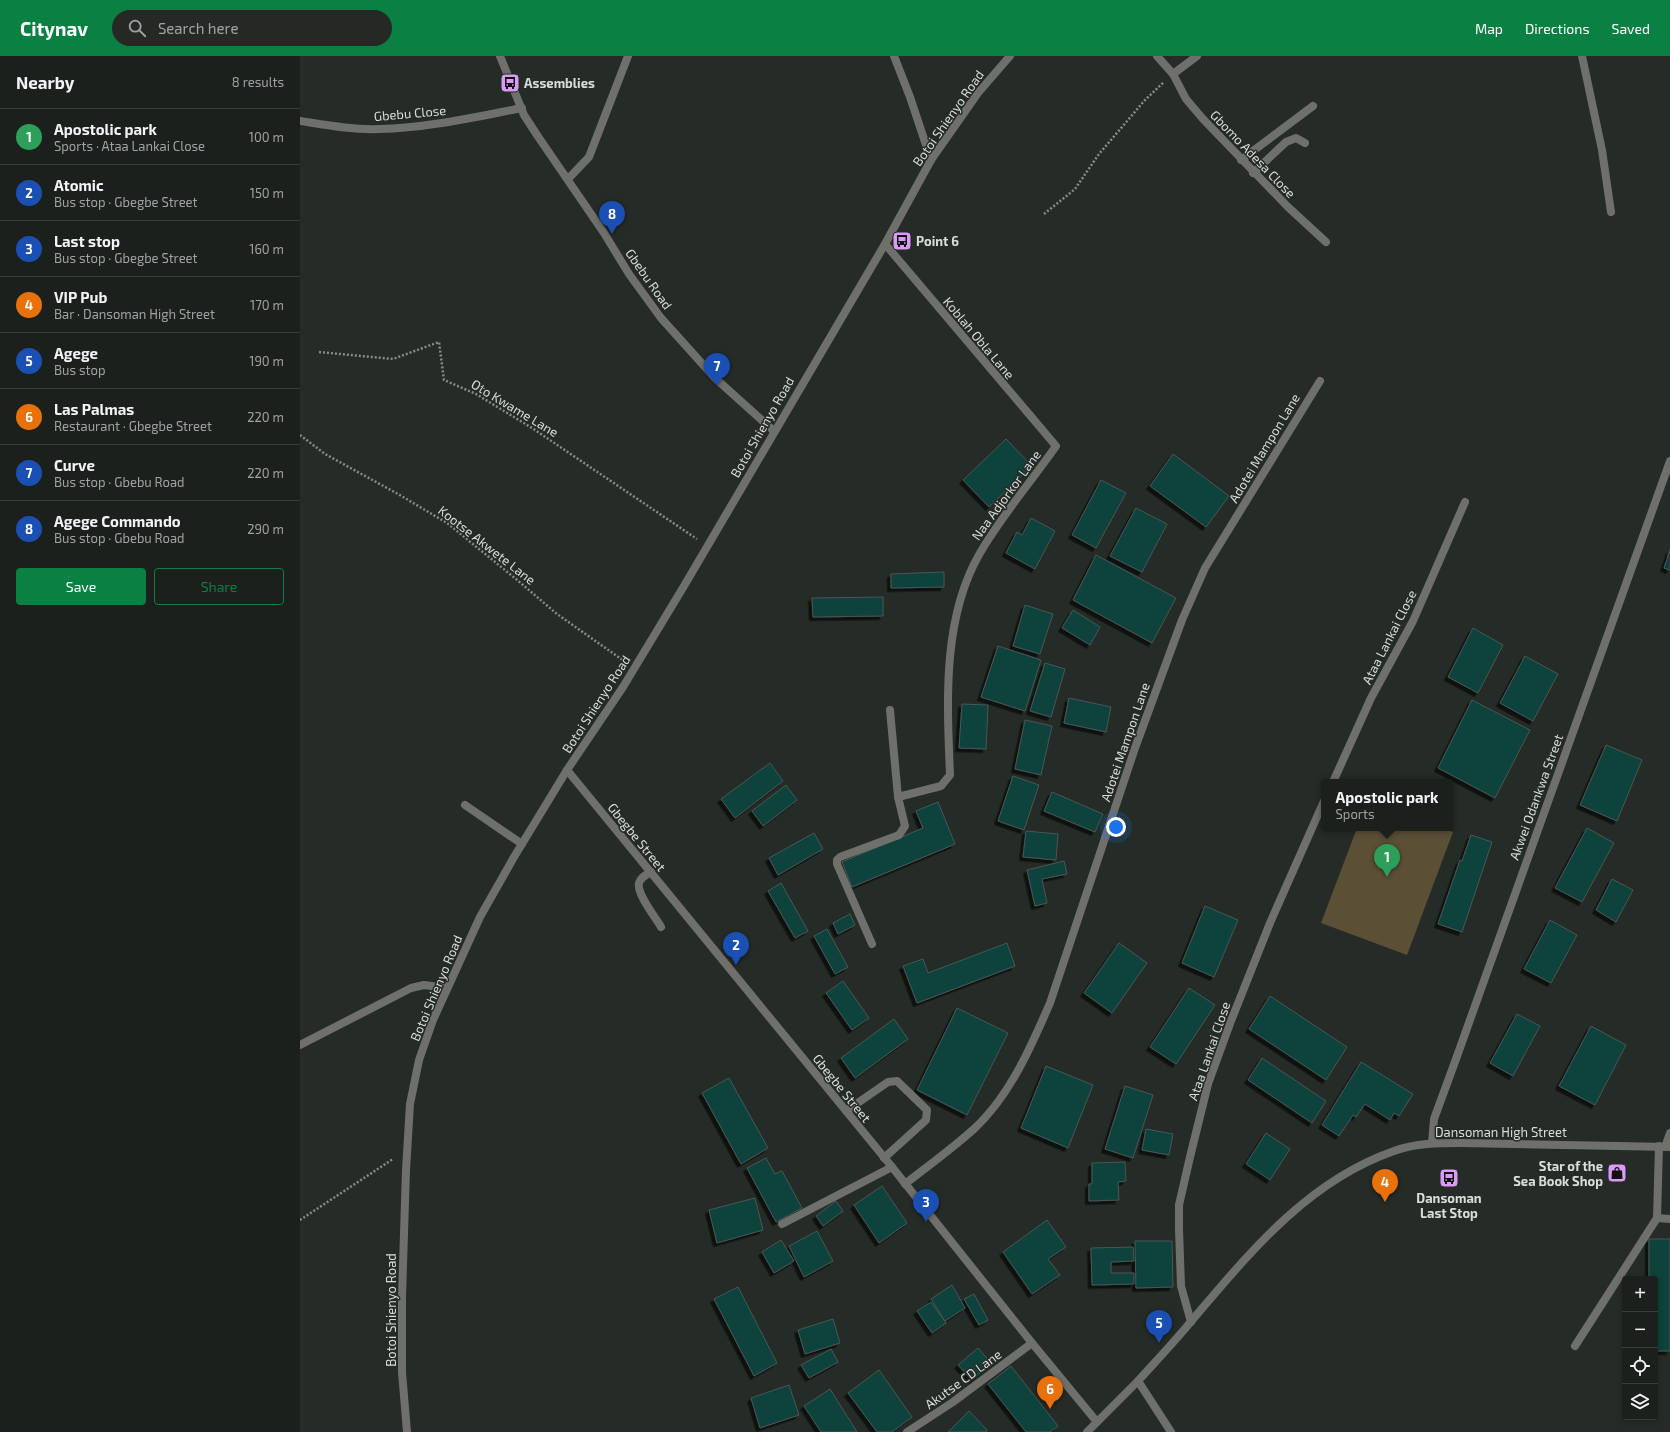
<!DOCTYPE html>
<meta charset="utf-8">
<style>
body{margin:0;font-family:"Exo 2",sans-serif;background:#252825;color:#f1f3f6}
.controls{position:absolute;right:12px;bottom:12px;display:grid;overflow:hidden;border-radius:4px;box-shadow:0 2px 6px #0003}
.controls button{width:36px;height:36px;display:grid;place-items:center;padding:0;border:0;border-bottom:1px solid #3a3e3b;background:#1c201c;color:#f1f3f6;font:20px sans-serif}
.you{position:absolute;left:816px;top:771px;width:14px;height:14px;margin:-10px;border:3px solid #fff;border-radius:50%;background:#1a73e8;box-shadow:0 0 0 6px #1a73e833}
.badge{display:grid;place-items:center;width:26px;height:26px;border-radius:50%;background:#0b8043;color:#fff;font-size:13px;font-weight:700}
.pin{position:absolute;translate:-50% -33px;filter:drop-shadow(0 1px 2px #0008)}
.pin::after{content:'';position:absolute;top:21px;width:14px;height:12px;background:inherit;clip-path:polygon(0 0,100% 0,50% 100%)}
.popup{position:absolute;left:1021px;top:723px;width:132px;height:52px;box-sizing:border-box;display:grid;place-content:center;border-radius:4px;background:#1c201c;filter:drop-shadow(0 1px 3px #0005);font-size:13px;white-space:nowrap;color:#a0a3a3}
.popup b{font-size:15px;color:#f1f3f6}
.popup::after{content:'';position:absolute;left:50%;top:100%;margin-left:-8px;border:8px solid transparent;border-top-color:#1c201c}
.list{margin:0;padding:0;list-style:none}
h2{display:flex;justify-content:space-between;align-items:center;height:52px;margin:0;padding:0 16px;font-size:17px}
h2 small{font-size:13px;font-weight:400;color:#a0a3a3}
.list li{display:grid;grid-template-columns:26px 1fr auto;gap:12px;align-items:center;box-sizing:border-box;height:56px;padding:0 16px;border-top:1px solid #3a3e3b}
.list b{display:block;font-size:15px;white-space:nowrap}
.list p{margin:0;font-size:13px;white-space:nowrap;color:#a0a3a3}
.list em{font-size:13px;font-style:normal;color:#a0a3a3}
.actions{display:flex;gap:8px;padding:12px 16px}
.actions a{flex:1;padding:9px 0;border:1px solid #0b8043;border-radius:4px;text-align:center;font-size:14px;color:#0b8043}
.actions .main{background:#0b8043;color:#fff}
.icon{flex:none;width:22px;height:22px;fill:none;stroke:currentColor;stroke-width:2;stroke-linecap:round;stroke-linejoin:round}
.map{position:relative;flex:none;width:1370px;height:1376px;overflow:hidden}
header{display:flex;align-items:center;gap:24px;box-sizing:border-box;height:56px;padding:0 20px;background:#0b8043;color:#fff}
header strong{font-size:19px}
nav{display:flex;gap:22px;margin-inline-start:auto;font-size:14px}
.search{width:280px;height:36px;background:#252825;display:flex;align-items:center;gap:10px;box-sizing:border-box;padding:0 14px;border-radius:22px;color:#a0a3a3;font-size:15px}
main{display:flex}
aside{flex:1;background:#1c201c}
.map>svg:first-child{display:block}
.garden{fill:#5b4f36}
.building{fill:#08433d;stroke:#4c5654;filter:url(#shadow)}
.lines{fill:none;stroke-linecap:round;stroke-linejoin:round}
.path{stroke:#878c88;stroke-width:2.5;stroke-dasharray:2 2;stroke-linecap:butt}
.service{stroke:#6f706c;stroke-width:8}
.minor{stroke:#6f706c;stroke-width:8}
.tertiary{stroke:#6f706c;stroke-width:8}
.labels{text-anchor:middle;stroke-width:3;stroke-linejoin:round;paint-order:stroke}
.poi-label{font-size:13px;font-weight:bold;fill:#d9ddda;stroke:#252b26;text-anchor:start}
.street-label{font-size:13px;fill:#d9ddda;stroke:#252b26}
</style>
<header>
<strong>Citynav</strong>
<div class="search"><svg class="icon" aria-label="search" viewBox="0 0 24 24"><circle cx="10" cy="10" r="6"/><path d="M15 15l6 6"/></svg>Search here</div>
<nav><a>Map</a><a>Directions</a><a>Saved</a></nav>
</header>
<main>
<aside>
<h2>Nearby<small>8 results</small></h2>
<ul class="list">
<li><span class="badge" style="background:#2e9e5b">1</span><div><b>Apostolic park</b><p>Sports · Ataa Lankai Close</p></div><em>100 m</em></li>
<li><span class="badge" style="background:#1a4fb4">2</span><div><b>Atomic</b><p>Bus stop · Gbegbe Street</p></div><em>150 m</em></li>
<li><span class="badge" style="background:#1a4fb4">3</span><div><b>Last stop</b><p>Bus stop · Gbegbe Street</p></div><em>160 m</em></li>
<li><span class="badge" style="background:#e8710a">4</span><div><b>VIP Pub</b><p>Bar · Dansoman High Street</p></div><em>170 m</em></li>
<li><span class="badge" style="background:#1a4fb4">5</span><div><b>Agege</b><p>Bus stop</p></div><em>190 m</em></li>
<li><span class="badge" style="background:#e8710a">6</span><div><b>Las Palmas</b><p>Restaurant · Gbegbe Street</p></div><em>220 m</em></li>
<li><span class="badge" style="background:#1a4fb4">7</span><div><b>Curve</b><p>Bus stop · Gbebu Road</p></div><em>220 m</em></li>
<li><span class="badge" style="background:#1a4fb4">8</span><div><b>Agege Commando</b><p>Bus stop · Gbebu Road</p></div><em>290 m</em></li>
</ul>
<div class="actions"><a class="main">Save</a><a>Share</a></div>
</aside>
<div class="map">
<svg width="1370" height="1376" viewBox="0 0 1370 1376">
<defs>
<filter id="shadow"><feDropShadow dx="-3.5" dy="3.5" stdDeviation="0" flood-color="#0009"/></filter>
</defs>
<rect width="100%" height="100%" fill="#252b26"/>
<path class="garden" d="M1057 772H1143L1153 776 1107 899 1021 867Z"/>
<g class="building">
<path d="M706 383 732 410 689 451 663 424Z"/>
<path d="M873 398 929 440 906 471 850 430Z"/>
<path d="M801 424 826 437 796 492 772 479Z"/>
<path d="M836 452 867 468 842 516 810 500Z"/>
<path d="M731 462 755 475 735 513 706 497 717 476 722 479Z"/>
<path d="M1370 494V514L1364 512Z"/>
<path d="M796 499 876 542 852 587 773 544Z"/>
<path d="M644 516V531L591 532V518Z"/>
<path d="M583 541V560L513 561 512 542Z"/>
<path d="M725 549 753 558 740 598 713 590Z"/>
<path d="M773 554 800 571 790 589 762 572Z"/>
<path d="M1173 572 1203 589 1178 637 1148 621Z"/>
<path d="M698 590 741 604 725 655 681 641Z"/>
<path d="M1225 600 1258 618 1233 665 1200 647Z"/>
<path d="M745 607 765 613 751 661 730 655Z"/>
<path d="M769 642 811 651 806 676 764 667Z"/>
<path d="M1172 644 1230 674 1195 742 1138 712Z"/>
<path d="M662 648 688 649 686 693 659 692Z"/>
<path d="M725 664 752 670 741 719 715 713Z"/>
<path d="M1306 689 1342 704 1317 765 1280 749Z"/>
<path d="M470 707 483 725 435 762 421 743Z"/>
<path d="M713 720 739 729 724 774 698 765Z"/>
<path d="M486 729 497 744 463 770 452 755Z"/>
<path d="M752 736 803 758 795 776 744 755Z"/>
<path d="M638 746 655 788 552 831 542 806 623 772 616 755Z"/>
<path d="M1287 772 1314 787 1282 846 1255 832Z"/>
<path d="M726 775 758 778 756 804 723 801Z"/>
<path d="M514 777 523 793 478 819 469 802Z"/>
<path d="M1171 779 1192 786 1162 876 1138 868 1160 804 1162 805Z"/>
<path d="M764 805 767 818 742 823 747 847 735 850 727 814Z"/>
<path d="M1312 823 1333 834 1316 866 1296 854Z"/>
<path d="M481 827 508 875 495 882 468 835Z"/>
<path d="M905 850 938 864 914 921 882 907Z"/>
<path d="M550 858 555 869 538 878 533 867Z"/>
<path d="M1250 864 1277 879 1251 927 1224 913Z"/>
<path d="M527 873 548 911 535 918 514 880Z"/>
<path d="M707 887 715 910 617 947 603 910 623 903 628 917Z"/>
<path d="M819 887 847 907 812 957 784 937Z"/>
<path d="M543 925 569 962 552 974 526 937Z"/>
<path d="M889 932 915 949 876 1008 850 991Z"/>
<path d="M970 940 1047 991 1026 1024 949 973Z"/>
<path d="M657 952 708 977 667 1059 617 1034Z"/>
<path d="M1217 958 1240 970 1213 1020 1190 1007Z"/>
<path d="M594 963 608 983 555 1022 541 1002Z"/>
<path d="M1291 970 1326 989 1295 1049 1259 1030Z"/>
<path d="M962 1002 1026 1045 1012 1067 948 1024Z"/>
<path d="M1061 1006 1113 1038 1099 1060 1094 1057 1090 1064 1065 1048 1056 1061 1053 1059 1039 1080 1022 1069Z"/>
<path d="M746 1010 793 1029 768 1092 721 1072Z"/>
<path d="M429 1022 468 1092 441 1108 402 1037Z"/>
<path d="M825 1030 853 1039 833 1102 805 1093Z"/>
<path d="M846 1073 873 1078 869 1099 842 1094Z"/>
<path d="M966 1077 990 1093 970 1124 946 1108Z"/>
<path d="M466 1102 475 1118 482 1115 502 1152 476 1166 447 1112Z"/>
<path d="M825 1106 826 1125 818 1126 819 1144 789 1145V1128H792V1107Z"/>
<path d="M582 1130 607 1167 579 1187 554 1149Z"/>
<path d="M455 1142 463 1174 417 1187 409 1154Z"/>
<path d="M536 1145 543 1155 523 1170 516 1160Z"/>
<path d="M747 1164 766 1191 748 1203 760 1219 732 1238 703 1196Z"/>
<path d="M517 1175 533 1205 504 1221 489 1190Z"/>
<path d="M1349 1183H1370V1295H1355V1223H1349Z"/>
<path d="M481 1184 494 1205 474 1217 462 1196Z"/>
<path d="M835 1185H872L873 1231 836 1232Z"/>
<path d="M833 1191 834 1205 811 1206V1217H834V1228L792 1229 791 1192Z"/>
<path d="M652 1229 665 1252 645 1265 631 1243Z"/>
<path d="M438 1231 477 1307 454 1320 414 1243Z"/>
<path d="M674 1238 688 1264 679 1269 664 1243Z"/>
<path d="M631 1246 646 1267 632 1277 617 1255Z"/>
<path d="M533 1263 540 1287 505 1298 498 1274Z"/>
<path d="M678 1292 691 1307 672 1324 658 1309Z"/>
<path d="M531 1293 538 1306 509 1322 501 1309Z"/>
<path d="M711 1310 758 1370 750 1376H726L688 1328Z"/>
<path d="M579 1314 612 1361 592 1376H577L548 1337Z"/>
<path d="M489 1329 499 1359 460 1372 451 1342Z"/>
<path d="M530 1333 557 1376H521L504 1350Z"/>
<path d="M669 1355 687 1374 686 1376H648Z"/>
</g>
<g class="lines">
<g class="path">
<path d="M744 158 775 133 799 98 845 44 864 26"/>
<path d="M19 296 93 303 139 286 144 324 176 338 232 372 397 483"/>
<path d="M0 379 25 398 98 438 147 467 216 523 257 558 324 605"/>
<path d="M0 1164 93 1103"/>
</g>
<g class="service">
<path d="M941 104 1013 50"/>
<path d="M953 117 986 86 996 82 1005 87"/>
<path d="M351 816C346 819 341 821 339 827 336 837 356 862 361 871"/>
<path d="M546 1055 588 1026 597 1025 627 1054 626 1064 584 1102"/>
<path d="M1357 1162 1370 1163"/>
<path d="M1275 1290 1357 1162 1359 1090"/>
</g>
<g class="minor">
<path d="M200 0 224 59 237 79 304 177 329 218 361 262 415 322 474 375"/>
<path d="M594 0 610 41 631 104"/>
<path d="M857 0 873 18 886 43 903 63 988 151 1026 186"/>
<path d="M1282 0 1302 94 1311 156"/>
<path d="M873 18 897 0"/>
<path d="M0 65C26 69 53 74 79 73 127 72 175 61 222 52"/>
<path d="M268 123 289 101 328 0"/>
<path d="M590 654 598 741"/>
<path d="M267 714 592 1111 732 1287 797 1366"/>
<path d="M1033 726 1071 642 1113 565 1165 446"/>
<path d="M165 749 222 788"/>
<path d="M572 888 537 808V804L540 801 599 779 605 770 598 741 641 730 650 719C647 646 642 562 680 497 702 459 731 426 756 390L585 188"/>
<path d="M0 989 111 932 124 929 147 932"/>
<path d="M1132 1087 1134 1063 1156 1003 1370 405"/>
<path d="M1365 1091 1370 1077"/>
<path d="M605 1128C628 1110 653 1092 675 1072 710 1039 731 991 750 947L835 692 882 564 905 512 1020 325"/>
<path d="M482 1168 592 1111"/>
<path d="M891 1266 881 1230 879 1173V1149L890 1101 908 1028 931 965 970 867 1024 745"/>
<path d="M107 1376 102 1316V1241L106 1114 110 1048 119 1004 133 964 180 861 214 801 267 714 323 631 384 530 585 188 631 104 678 37 710 0"/>
<path d="M607 1376 653 1346 732 1287"/>
<path d="M787 1376 838 1325"/>
</g>
<path class="tertiary" d="M871 1376 838 1325C857 1304 876 1284 894 1262 951 1195 1008 1125 1094 1095 1115 1087 1140 1087 1162 1087L1370 1091"/>
</g>
<defs>
<g id="bus-square" transform="scale(1)"><rect x="-9" y="-9" width="18" height="18" rx="4" fill="#da9af6" stroke="#252b26"/><path d="M-5-6H5V4H4V6H2V4H-2V6H-4V4H-5ZM-3.5-4V0h7V-4ZM-3.5 1.2v1.5H-2V1.2ZM2 1.2v1.5H3.5V1.2Z" fill="#111"/></g>
<g id="shop-square" transform="scale(1)"><rect x="-9" y="-9" width="18" height="18" rx="4" fill="#da9af6" stroke="#252b26"/><path d="M-5-2.5h2.3a2.7 3.5 0 0 1 5.4 0H5L5.5 6h-11ZM-1.5-2.5h3a1.5 2.3 0 0 0-3 0Z" fill="#111"/></g>
</defs>
<g fill-rule="evenodd">
<use href="#bus-square" x="210" y="27"/>
<use href="#bus-square" x="602" y="185"/>
<use href="#shop-square" x="1317" y="1117"/>
<use href="#bus-square" x="1149" y="1122"/>
</g>
<g class="labels">
<g class="poi-label">
<text x="224" y="32">Assemblies</text>
<text x="616" y="190">Point 6</text>
<text x="1303" y="1115" text-anchor="end">Star of the<tspan x="1303" dy="15">Sea Book Shop</tspan></text>
<text x="1149" y="1147" text-anchor="middle">Dansoman<tspan x="1149" dy="15">Last Stop</tspan></text>
</g>
<g class="street-label">
<text transform="translate(110 57) rotate(-5)" y="5">Gbebu Close</text>
<text transform="translate(648 62) rotate(-55)" y="5">Botoi Shienyo Road</text>
<text transform="translate(953 98) rotate(46)" y="5">Gbomo Adesa Close</text>
<text transform="translate(349 223) rotate(55)" y="5">Gbebu Road</text>
<text transform="translate(679 282) rotate(50)" y="5">Koblah Obla Lane</text>
<text transform="translate(215 352) rotate(31)" y="5">Oto Kwame Lane</text>
<text transform="translate(462 371) rotate(-60)" y="5">Botoi Shienyo Road</text>
<text transform="translate(964 392) rotate(-59)" y="5">Adotei Mampon Lane</text>
<text transform="translate(706 439) rotate(-54)" y="5">Naa Adjorkor Lane</text>
<text transform="translate(187 489) rotate(38)" y="5">Kootse Akwete Lane</text>
<text transform="translate(1089 581) rotate(-63)" y="5">Ataa Lankai Close</text>
<text transform="translate(296 648) rotate(-57)" y="5">Botoi Shienyo Road</text>
<text transform="translate(825 686) rotate(-71)" y="5">Adotei Mampon Lane</text>
<text transform="translate(1236 741) rotate(-70)" y="5">Akwei Odankwa Street</text>
<text transform="translate(337 781) rotate(51)" y="5">Gbegbe Street</text>
<text transform="translate(136 932) rotate(-67)" y="5">Botoi Shienyo Road</text>
<text transform="translate(909 995) rotate(-71)" y="5">Ataa Lankai Close</text>
<text transform="translate(542 1032) rotate(51)" y="5">Gbegbe Street</text>
<text x="1201" y="1081">Dansoman High Street</text>
<text transform="translate(91 1254) rotate(-90)" y="5">Botoi Shienyo Road</text>
<text transform="translate(663 1323) rotate(-36)" y="5">Akutse CD Lane</text>
</g>
</g>
</svg>
<div class="controls">
<button>+</button>
<button>−</button>
<button><svg class="icon" aria-label="locate" viewBox="0 0 24 24"><circle cx="12" cy="12" r="6"/><path d="M12 2v4M12 18v4M2 12h4M18 12h4"/></svg></button>
<button><svg class="icon" aria-label="layers" viewBox="0 0 24 24"><path d="M12 4l9 5-9 5-9-5zM3 14l9 5 9-5"/></svg></button>
</div>
<div class="you"></div>
<div class="pin badge" style="left:1087px;top:821px;background:#2e9e5b">1</div>
<div class="popup"><b>Apostolic park</b>Sports</div>
<div class="pin badge" style="left:436px;top:909px;background:#1a4fb4">2</div>
<div class="pin badge" style="left:626px;top:1166px;background:#1a4fb4">3</div>
<div class="pin badge" style="left:1085px;top:1146px;background:#e8710a">4</div>
<div class="pin badge" style="left:859px;top:1287px;background:#1a4fb4">5</div>
<div class="pin badge" style="left:750px;top:1353px;background:#e8710a">6</div>
<div class="pin badge" style="left:417px;top:330px;background:#1a4fb4">7</div>
<div class="pin badge" style="left:312px;top:178px;background:#1a4fb4">8</div>
</div>
</main>
